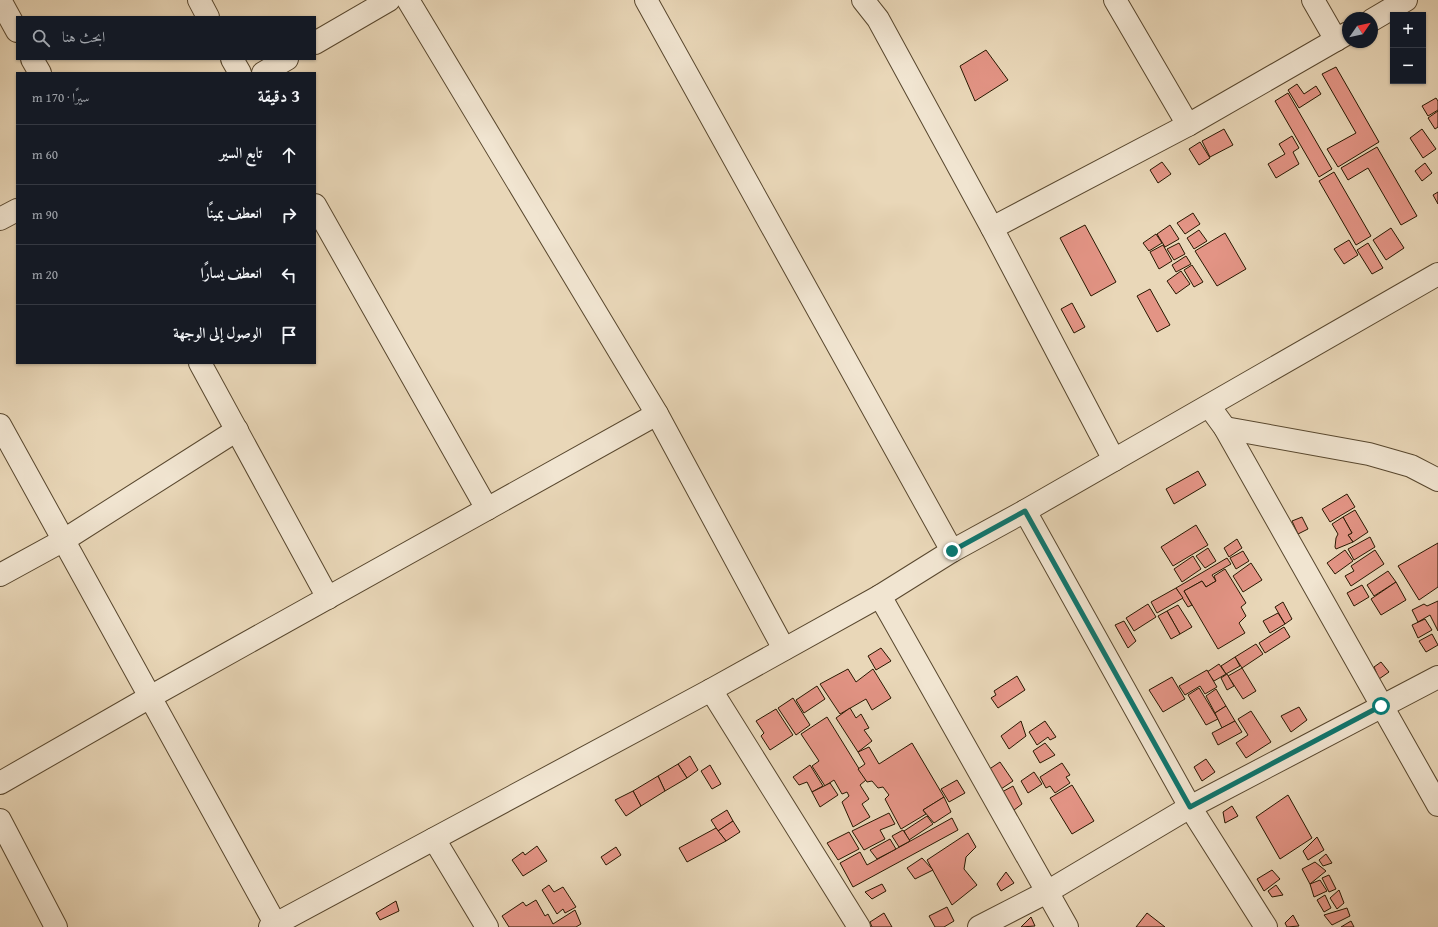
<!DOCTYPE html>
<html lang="ar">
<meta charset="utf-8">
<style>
body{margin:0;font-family:"Gentium Book Plus",Amiri,serif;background:#242831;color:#f1f3f6;direction:rtl}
.controls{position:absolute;right:12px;top:12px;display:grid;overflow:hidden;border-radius:0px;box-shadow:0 1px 3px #0004}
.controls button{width:36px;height:36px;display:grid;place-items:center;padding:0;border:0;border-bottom:1px solid #363941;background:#171b24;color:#f1f3f6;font:20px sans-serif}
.compass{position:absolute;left:1342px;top:12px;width:36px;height:36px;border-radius:50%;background:#171b24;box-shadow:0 1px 3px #0004;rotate:56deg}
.stop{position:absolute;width:12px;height:12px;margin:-9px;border:3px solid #0f766e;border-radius:50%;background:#fff}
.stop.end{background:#0f766e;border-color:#fff;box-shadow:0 1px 4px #0008}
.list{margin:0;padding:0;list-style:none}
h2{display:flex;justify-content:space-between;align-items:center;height:52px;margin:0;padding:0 16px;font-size:17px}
h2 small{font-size:13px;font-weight:400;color:#9ea1a6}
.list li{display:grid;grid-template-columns:26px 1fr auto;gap:12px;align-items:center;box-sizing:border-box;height:60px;padding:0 16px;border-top:1px solid #363941}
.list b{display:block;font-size:15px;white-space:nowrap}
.list em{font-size:13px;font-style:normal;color:#9ea1a6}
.icon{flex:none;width:22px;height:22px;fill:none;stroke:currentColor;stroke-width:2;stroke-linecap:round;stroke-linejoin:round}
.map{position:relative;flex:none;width:1438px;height:927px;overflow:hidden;direction:ltr}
.search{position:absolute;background:#171b24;box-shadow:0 1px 3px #0004;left:16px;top:16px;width:300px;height:44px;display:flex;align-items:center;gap:10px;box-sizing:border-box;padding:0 14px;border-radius:0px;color:#9ea1a6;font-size:15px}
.panel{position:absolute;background:#171b24;box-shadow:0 1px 3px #0004;left:16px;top:72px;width:300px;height:292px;border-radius:0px;direction:rtl}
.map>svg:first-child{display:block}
.building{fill:#e39485;stroke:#281700}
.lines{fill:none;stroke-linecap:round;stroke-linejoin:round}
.minor-casing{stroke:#58472e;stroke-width:24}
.tertiary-casing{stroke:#58472e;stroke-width:24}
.minor{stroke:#f1e5d1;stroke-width:22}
.tertiary{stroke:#f1e5d1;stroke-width:22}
.route{stroke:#0f766e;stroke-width:5}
</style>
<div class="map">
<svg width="1438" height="927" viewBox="0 0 1438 927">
<rect width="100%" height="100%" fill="#e9d7b8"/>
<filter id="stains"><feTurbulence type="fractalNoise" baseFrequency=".005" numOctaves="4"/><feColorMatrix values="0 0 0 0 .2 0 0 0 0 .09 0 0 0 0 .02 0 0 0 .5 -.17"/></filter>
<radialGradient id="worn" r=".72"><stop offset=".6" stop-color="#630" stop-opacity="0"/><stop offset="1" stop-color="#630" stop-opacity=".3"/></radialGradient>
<g class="building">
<path d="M986 50 1008 80 975 101 960 66Z"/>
<path d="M1336 67 1379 142 1338 167 1327 149 1356 133 1322 74Z"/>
<path d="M1297 84 1304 94 1316 86 1321 94 1299 108 1288 90Z"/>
<path d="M1288 93 1332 169 1319 177 1275 101Z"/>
<path d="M1436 98 1438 101V110L1428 116 1422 106Z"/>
<path d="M1438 111V127L1435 129 1428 118Z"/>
<path d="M1224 129 1233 145 1210 157 1202 141Z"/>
<path d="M1422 129 1436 149 1423 158 1410 138Z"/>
<path d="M1292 136 1299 148 1293 152 1299 164 1276 178 1268 164 1285 154 1279 144Z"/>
<path d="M1200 142 1210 158 1199 165 1189 149Z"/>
<path d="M1377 147 1417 216 1401 225 1368 168 1348 180 1341 168Z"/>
<path d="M1162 162 1171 174 1158 183 1150 170Z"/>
<path d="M1425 163 1432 173 1422 181 1415 171Z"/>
<path d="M1334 172 1371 236 1356 245 1319 181Z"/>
<path d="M1438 192V204L1433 195Z"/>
<path d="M1193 213 1200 224 1185 234 1177 223Z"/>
<path d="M1085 225 1116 282 1091 296 1060 238Z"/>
<path d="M1170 225 1179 239 1165 247 1157 234Z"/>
<path d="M1391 228 1404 248 1386 260 1373 240Z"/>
<path d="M1199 230 1207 241 1194 249 1187 238Z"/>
<path d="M1225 233 1246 269 1217 286 1195 251Z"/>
<path d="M1156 234 1162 243 1149 251 1143 243Z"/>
<path d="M1349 240 1358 255 1344 264 1334 249Z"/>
<path d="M1179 243 1185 254 1174 260 1167 249Z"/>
<path d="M1368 243 1383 268 1372 274 1357 250Z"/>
<path d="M1163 245 1172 261 1159 269 1150 252Z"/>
<path d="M1186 256 1191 264 1176 272 1172 265Z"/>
<path d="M1192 265 1203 282 1194 287 1184 270Z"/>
<path d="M1181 271 1190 284 1176 294 1167 281Z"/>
<path d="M1150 289 1170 325 1157 332 1137 296Z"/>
<path d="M1072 303 1085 327 1074 333 1061 309Z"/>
<path d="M1198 471 1206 485 1174 504 1166 489Z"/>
<path d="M1347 494 1355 507 1330 522 1322 509Z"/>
<path d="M1355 510 1368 532 1353 542 1348 535 1352 533 1343 517Z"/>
<path d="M1302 517 1308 529 1298 534 1292 521Z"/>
<path d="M1343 517 1352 533 1348 535 1353 542 1336 549 1335 547 1336 538 1338 534 1332 524Z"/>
<path d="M1196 525 1208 545 1173 566 1161 547Z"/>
<path d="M1370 537 1375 547 1354 560 1348 549Z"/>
<path d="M1237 539 1242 548 1229 557 1224 548Z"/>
<path d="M1438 543V587L1419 600 1398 566Z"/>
<path d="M1208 548 1216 561 1205 568 1196 556Z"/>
<path d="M1345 550 1353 561 1335 574 1327 563Z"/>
<path d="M1375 550 1384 564 1351 586 1345 576 1354 571 1351 566Z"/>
<path d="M1243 551 1249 561 1236 569 1230 558Z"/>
<path d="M1193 556 1201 569 1182 582 1174 569Z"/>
<path d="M1227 558 1231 564 1212 575 1216 581 1206 587 1202 581 1184 591 1192 605 1188 607 1176 588Z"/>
<path d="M1251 563 1262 580 1243 592 1233 576Z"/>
<path d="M1225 569 1246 603 1241 607 1246 616 1239 623 1245 633 1218 649 1184 591 1202 581 1206 587 1216 581 1214 576Z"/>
<path d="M1388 571 1396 582 1374 596 1367 585Z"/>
<path d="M1396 582 1406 600 1381 615 1371 599Z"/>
<path d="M1362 585 1369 597 1354 606 1347 593Z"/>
<path d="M1176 588 1183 598 1157 613 1151 602Z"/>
<path d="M1438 601V631L1430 615 1418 622 1412 610 1424 604 1427 606Z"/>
<path d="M1283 602 1292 619 1285 624 1275 607Z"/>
<path d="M1148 604 1156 617 1134 631 1126 618Z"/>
<path d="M1178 605 1192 627 1180 634 1167 611Z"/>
<path d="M1167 611 1180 634 1171 639 1158 616Z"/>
<path d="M1278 613 1285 624 1270 633 1263 621Z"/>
<path d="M1425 619 1432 630 1418 638 1412 625Z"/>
<path d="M1124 621 1136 641 1128 648 1115 625Z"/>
<path d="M1284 627 1290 637 1265 653 1259 643Z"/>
<path d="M1432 634 1438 645 1426 652 1419 641Z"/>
<path d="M1256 644 1263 654 1242 668 1235 657Z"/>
<path d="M881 648 891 661 876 670 868 656Z"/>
<path d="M1235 657 1240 666 1226 674 1221 666Z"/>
<path d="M1381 662 1389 672 1379 679 1374 667Z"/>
<path d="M1219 664 1226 674 1214 681 1207 672Z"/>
<path d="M1242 668 1256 691 1243 699 1228 676Z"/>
<path d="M848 669 856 682 873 669 891 698 872 710 866 699 840 714 820 684Z"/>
<path d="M1207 670 1217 687 1205 694 1200 686 1185 695 1179 686Z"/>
<path d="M1227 674 1234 686 1227 690 1221 678Z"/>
<path d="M1017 676 1025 690 998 708 991 698 996 695 994 691Z"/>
<path d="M1172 677 1185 699 1163 712 1149 690Z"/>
<path d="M817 686 825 699 804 713 796 700Z"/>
<path d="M1199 688 1218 719 1206 725 1188 695Z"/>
<path d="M1216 689 1226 706 1215 713 1206 696Z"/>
<path d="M793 698 810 725 796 735 778 708Z"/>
<path d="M1226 706 1235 721 1222 728 1215 713Z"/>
<path d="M1299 707 1307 720 1291 732 1281 716Z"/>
<path d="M850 708 856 718 861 714 869 728 864 730 872 741 858 752 836 718Z"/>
<path d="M776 709 793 735 770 750 761 736 764 733 756 721Z"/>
<path d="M1251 711 1271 742 1246 758 1236 743 1248 735 1238 719Z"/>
<path d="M827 717 866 780 860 785 869 799 862 804 870 817 853 827 842 802 849 796 847 792 842 794 834 780 825 786 812 766 819 761 801 734Z"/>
<path d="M1021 721 1026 736 1009 749 1001 736Z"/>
<path d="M1045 721 1056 737 1050 740 1048 737 1037 745 1029 732Z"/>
<path d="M1235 721 1242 732 1218 745 1212 733Z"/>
<path d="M912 743 944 797 923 810 926 814 901 829 885 799 889 795 883 787 878 788 872 781 867 782 858 769 865 764 858 752 869 747 879 764Z"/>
<path d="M1045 743 1055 755 1040 763 1033 751Z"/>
<path d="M690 756 698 770 687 778 678 764Z"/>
<path d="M1206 759 1215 772 1202 781 1194 767Z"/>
<path d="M1000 762 1013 781 1001 789 988 770Z"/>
<path d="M1062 763 1070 775 1066 777 1070 783 1055 793 1050 786 1046 788 1040 777Z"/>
<path d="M678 764 687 778 665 791 658 776Z"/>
<path d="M710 765 721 784 712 789 701 771Z"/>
<path d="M810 765 823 786 812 792 807 782 799 785 793 777Z"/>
<path d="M1034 772 1042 784 1028 793 1021 781Z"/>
<path d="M658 776 665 791 641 806 633 791Z"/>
<path d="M957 780 965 793 949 802 941 789Z"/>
<path d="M830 783 838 795 820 807 812 792Z"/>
<path d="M1072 785 1094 821 1072 834 1050 798Z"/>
<path d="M1013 786 1022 804 1014 810 1002 792Z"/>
<path d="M633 791 641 806 626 816 615 800Z"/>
<path d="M1288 795 1312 838 1280 859 1256 817Z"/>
<path d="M944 797 951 812 934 823 923 810Z"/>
<path d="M1232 806 1238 816 1225 823 1223 812Z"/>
<path d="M727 810 733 821 718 831 711 820Z"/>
<path d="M889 813 895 824 880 830 885 839 864 850 852 831Z"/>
<path d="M927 816 933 824 909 840 904 831Z"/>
<path d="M952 818 958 830 853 887 840 863 860 852 867 865Z"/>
<path d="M733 821 740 832 726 841 718 831Z"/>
<path d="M716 828 726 841 687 862 679 848Z"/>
<path d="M903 830 910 841 899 847 892 836Z"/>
<path d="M849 832 859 849 838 860 827 843Z"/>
<path d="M968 833 976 847 966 857 964 869 977 885 952 905 927 860Z"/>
<path d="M1317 837 1324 850 1308 860 1303 851Z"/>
<path d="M890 839 896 849 877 859 870 850Z"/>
<path d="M537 846 547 861 523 876 512 860 523 852 525 855Z"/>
<path d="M616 847 621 855 606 865 601 857Z"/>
<path d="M1326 854 1332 863 1323 866 1319 860Z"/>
<path d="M922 858 933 870 915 879 907 868Z"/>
<path d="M1315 862 1326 871 1310 884 1302 869Z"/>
<path d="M1272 870 1280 879 1264 891 1257 879Z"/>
<path d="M1006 872 1014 883 1001 891 997 884Z"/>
<path d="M1329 875 1336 889 1329 892 1322 878Z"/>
<path d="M1320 880 1327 891 1314 897 1310 884Z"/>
<path d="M882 884 886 891 872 899 865 892Z"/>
<path d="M549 885 554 892 563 887 576 907 565 913 563 909 557 914 542 890Z"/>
<path d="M1276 885 1283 895 1272 897 1268 891Z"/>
<path d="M1339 890 1344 903 1337 909 1330 898Z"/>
<path d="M1325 895 1331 908 1324 912 1317 900Z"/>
<path d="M536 900 545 916 548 914 553 924 575 910 581 924 576 927H509L502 916 523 902 526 906Z"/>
<path d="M396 901 399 911 380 920 376 913Z"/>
<path d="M947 907 954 921 944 927H935L929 916Z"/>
<path d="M1347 908 1350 916 1332 925 1324 915Z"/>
<path d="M884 913 892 927H872L870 922Z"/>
<path d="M1147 913 1165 927H1136Z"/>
<path d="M1293 915 1299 926 1287 927 1285 923Z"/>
<path d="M1031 917 1035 926 1021 927Z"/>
<path d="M1351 921 1354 927H1341Z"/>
</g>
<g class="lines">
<g class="minor-casing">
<g id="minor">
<path d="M0 0 17 31"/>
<path d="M199 0 208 17"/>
<path d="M408 0 657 414 784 649"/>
<path d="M646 0 952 551"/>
<path d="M863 0 878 19 992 228 1114 460"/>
<path d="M1115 0 1188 125"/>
<path d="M1313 0 1336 40"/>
<path d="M1372 20 1406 0"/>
<path d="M315 43 389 0"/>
<path d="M32 59 40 73"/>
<path d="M232 59 240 73"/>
<path d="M263 73 287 59"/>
<path d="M315 205 487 509"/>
<path d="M0 219 17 210"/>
<path d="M992 228 1188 125 1348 33"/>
<path d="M200 363 328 598"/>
<path d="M1209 406 1225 428 1438 805"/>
<path d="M0 425 277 927"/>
<path d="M1225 428 1369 454 1411 466 1438 480"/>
<path d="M1025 511 1190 807 1266 927"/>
<path d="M0 575 64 540 237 430"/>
<path d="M880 596 1067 927"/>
<path d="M711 690 859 927"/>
<path d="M0 783 150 697 657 414"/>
<path d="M0 820 56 927"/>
<path d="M434 839 487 927"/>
<path d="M979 927 1047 892 1190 807 1438 677"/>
</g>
</g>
<g class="tertiary-casing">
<path id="tertiary" d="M270 927 711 690 880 596 952 551 1025 511 1438 274"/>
</g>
<use href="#minor" class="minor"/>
<use href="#tertiary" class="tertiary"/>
</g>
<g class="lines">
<path class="route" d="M952 551 1025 511 1190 807 1381 706"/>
</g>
<rect width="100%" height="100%" filter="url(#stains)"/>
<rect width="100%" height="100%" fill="url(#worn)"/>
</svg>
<div class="controls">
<button>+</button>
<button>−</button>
</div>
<svg class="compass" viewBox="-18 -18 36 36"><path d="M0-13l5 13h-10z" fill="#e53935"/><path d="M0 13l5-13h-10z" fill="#9ea1a6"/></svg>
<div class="stop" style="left:1381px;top:706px"></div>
<div class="stop end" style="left:952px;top:551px"></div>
<div class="search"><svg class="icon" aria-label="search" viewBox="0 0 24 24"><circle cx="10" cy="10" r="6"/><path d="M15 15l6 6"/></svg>ابحث هنا</div>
<section class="panel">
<h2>3 دقيقة<small>سيرًا · 170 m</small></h2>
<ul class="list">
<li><svg class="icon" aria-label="ahead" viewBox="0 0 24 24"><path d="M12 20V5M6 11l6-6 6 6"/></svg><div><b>تابع السير</b></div><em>60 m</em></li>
<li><svg class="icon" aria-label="right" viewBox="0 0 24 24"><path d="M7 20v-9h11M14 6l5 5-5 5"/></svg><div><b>انعطف يمينًا</b></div><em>90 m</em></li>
<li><svg class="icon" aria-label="left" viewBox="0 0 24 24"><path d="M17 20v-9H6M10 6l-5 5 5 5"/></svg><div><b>انعطف يسارًا</b></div><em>20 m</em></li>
<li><svg class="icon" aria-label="arrive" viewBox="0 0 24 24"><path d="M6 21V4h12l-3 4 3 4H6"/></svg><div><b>الوصول إلى الوجهة</b></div></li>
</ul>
</section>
</div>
